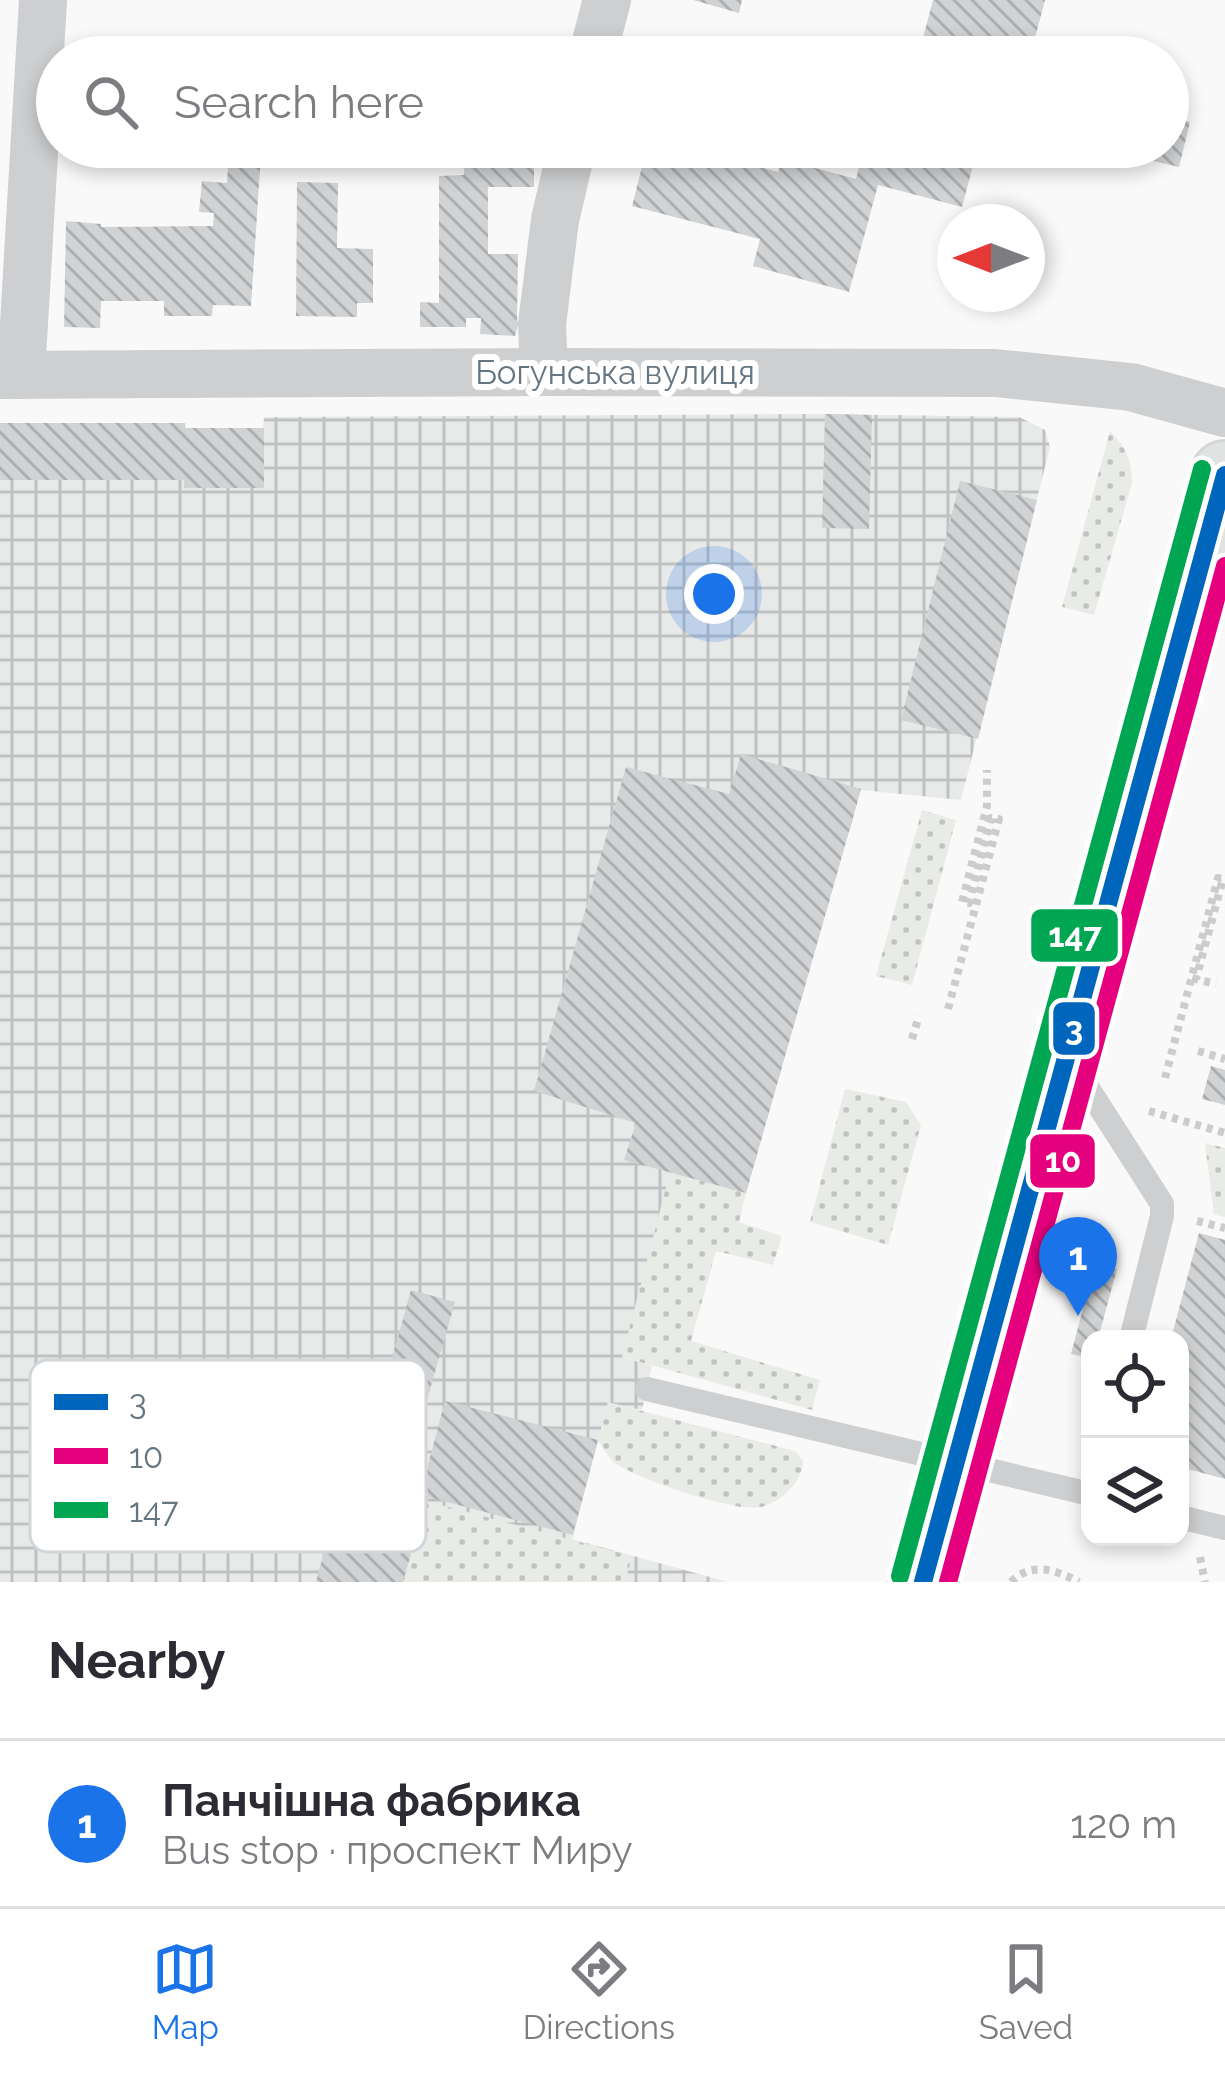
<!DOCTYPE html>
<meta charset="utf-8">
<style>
body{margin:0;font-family:Raleway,sans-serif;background:#f2f2f3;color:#2b2b33}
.controls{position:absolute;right:36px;bottom:36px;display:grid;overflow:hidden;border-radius:24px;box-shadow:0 6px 18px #0003}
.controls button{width:108px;height:108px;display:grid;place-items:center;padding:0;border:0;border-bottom:3px solid #e1e1e2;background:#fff;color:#2b2b33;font:60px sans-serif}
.compass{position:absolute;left:937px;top:204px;width:108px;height:108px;border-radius:50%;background:#fff;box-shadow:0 6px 18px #0003;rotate:270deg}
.you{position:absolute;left:714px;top:594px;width:42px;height:42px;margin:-30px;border:9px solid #fff;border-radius:50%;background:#1a73e8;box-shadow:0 0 0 18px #1a73e833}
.badge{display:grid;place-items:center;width:78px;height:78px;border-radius:50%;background:#1a73e8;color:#fff;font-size:39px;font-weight:700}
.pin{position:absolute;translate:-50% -99px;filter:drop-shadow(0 3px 6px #0008)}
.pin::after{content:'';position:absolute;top:63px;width:42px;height:36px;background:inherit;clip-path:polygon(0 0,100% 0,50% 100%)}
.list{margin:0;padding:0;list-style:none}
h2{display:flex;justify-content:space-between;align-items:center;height:156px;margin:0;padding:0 48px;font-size:51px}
h2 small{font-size:39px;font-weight:400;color:#7c7c81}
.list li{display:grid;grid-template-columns:78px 1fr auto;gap:36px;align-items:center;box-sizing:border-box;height:168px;padding:0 48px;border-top:3px solid #e1e1e2}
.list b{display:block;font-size:45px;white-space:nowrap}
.list p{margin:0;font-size:39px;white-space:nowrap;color:#7c7c81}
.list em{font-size:39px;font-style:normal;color:#7c7c81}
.icon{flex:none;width:66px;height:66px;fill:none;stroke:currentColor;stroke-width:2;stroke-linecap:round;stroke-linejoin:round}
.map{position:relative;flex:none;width:1225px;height:1582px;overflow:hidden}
.search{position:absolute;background:#fff;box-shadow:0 6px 18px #0003;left:36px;right:36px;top:36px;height:132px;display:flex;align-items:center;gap:30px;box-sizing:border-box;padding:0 42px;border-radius:66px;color:#7c7c81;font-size:45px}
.sheet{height:324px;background:#fff}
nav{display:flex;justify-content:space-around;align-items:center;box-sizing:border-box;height:168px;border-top:3px solid #e1e1e2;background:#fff;font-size:33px;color:#7c7c81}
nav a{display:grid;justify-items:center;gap:6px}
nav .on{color:#1a73e8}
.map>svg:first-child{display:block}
.industrial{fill:url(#industrial-grid)}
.grass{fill:url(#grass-dots)}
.building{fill:url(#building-back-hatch)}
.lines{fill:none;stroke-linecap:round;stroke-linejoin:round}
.primary-casing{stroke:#d5d6d7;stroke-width:72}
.path{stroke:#cbcccd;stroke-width:8;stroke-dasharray:6 6;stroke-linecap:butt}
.lane{stroke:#cecfd0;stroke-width:24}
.street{stroke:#cecfd0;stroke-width:48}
.primary{stroke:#e1e2e2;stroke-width:66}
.bus-1-casing{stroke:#fff;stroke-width:27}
.bus-2-casing{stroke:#fff;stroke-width:27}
.bus-3-casing{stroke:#fff;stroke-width:27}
.bus-1{stroke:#0065bd;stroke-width:18}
.bus-2{stroke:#e5007d;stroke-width:18}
.bus-3{stroke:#00a651;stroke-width:18}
.labels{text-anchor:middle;stroke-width:12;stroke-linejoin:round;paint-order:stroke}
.street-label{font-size:33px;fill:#657683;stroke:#fff}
.key{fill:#fff;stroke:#d1d6da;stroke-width:3}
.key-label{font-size:33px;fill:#657683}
.line-badge{stroke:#fff;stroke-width:4.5}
.badge-label{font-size:33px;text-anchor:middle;font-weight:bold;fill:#fff}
</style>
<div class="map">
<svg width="1225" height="1582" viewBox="0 0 1225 1582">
<defs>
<pattern id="industrial-grid" width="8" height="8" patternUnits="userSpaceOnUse" patternTransform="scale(3)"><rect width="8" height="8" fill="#e8e9e9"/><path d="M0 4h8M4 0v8" fill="none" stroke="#c0c1c2"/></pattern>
<pattern id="grass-dots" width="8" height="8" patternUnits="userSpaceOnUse" patternTransform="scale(3)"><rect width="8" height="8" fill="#e8ebe6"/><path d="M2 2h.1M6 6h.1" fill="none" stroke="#c0c3c0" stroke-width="1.8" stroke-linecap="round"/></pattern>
<pattern id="building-back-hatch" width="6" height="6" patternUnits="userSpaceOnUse" patternTransform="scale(3)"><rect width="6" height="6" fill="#d0d2d3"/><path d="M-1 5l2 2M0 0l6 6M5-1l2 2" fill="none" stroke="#acafb1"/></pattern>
</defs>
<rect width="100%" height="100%" fill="#f9f9f9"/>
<path class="industrial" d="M825 414 1019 417 1045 430 1050 447 961 800 861 790 746 1193 622 1357 652 1366 642 1410 608 1403 572 1539 728 1582H0V423H185L186 428H263L264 417Z"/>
<g class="grass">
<path d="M1110 431C1126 447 1132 461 1132 483L1094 615 1062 607Z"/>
<path d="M922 810 956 820 912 985 876 976Z"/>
<path d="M845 1089 906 1102 921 1125 888 1245 810 1222Z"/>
<path d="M1205 1143 1225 1148V1217L1214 1214Z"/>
<path d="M670 1172 746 1193 739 1222 782 1236 773 1265 716 1251 691 1341 820 1380 812 1410 622 1357Z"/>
<path d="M608 1402 795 1451 803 1461C803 1481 781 1503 761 1507 735 1513 637 1479 615 1463 608 1457 603 1448 598 1440Z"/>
<path d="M426 1501 632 1556 625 1582H403Z"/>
</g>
<g class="building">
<path d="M693 0H742L739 13Z"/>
<path d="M933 0H1045L1030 57H918Z"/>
<path d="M1168 117 1190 122 1179 167 1145 159 1148 147H1168Z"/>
<path d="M465 147H534V187H488V254H518L517 321 519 322 515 336 480 334 481 318H466V327H420V302L439 303V176L464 175Z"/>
<path d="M647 147H749L744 163 778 172 782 159 856 179 864 147H978L962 207 878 185 849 292 753 266 760 239 632 206Z"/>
<path d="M229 150 261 154 251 306 213 305 212 316H164V301H101L100 328 64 327 66 221 101 224V227L213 226 214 213 199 212 202 181 227 183Z"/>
<path d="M297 182 338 183 337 248 373 249V303H357V317L296 316Z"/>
<path d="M825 414 872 415 869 529 822 528Z"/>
<path d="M0 423H185V428H264V488H184V480H0Z"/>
<path d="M960 481 1037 500 978 739 901 720Z"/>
<path d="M741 754 861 789 746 1193 624 1160 636 1123 534 1091 626 767 729 794Z"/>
<path d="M1211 1066 1225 1070V1105L1202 1099Z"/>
<path d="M1199 1233 1225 1240V1479L1180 1467V1339H1171Z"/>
<path d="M1095 1263 1117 1269 1098 1339H1090V1358L1071 1354Z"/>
<path d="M411 1290 455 1302 400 1494 426 1501 403 1582H316L343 1480 357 1484Z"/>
<path d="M445 1401 598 1440 573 1535 420 1495Z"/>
</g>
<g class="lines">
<g class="primary-casing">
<path id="primary" d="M923 1582 1225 475"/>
</g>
<g class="path">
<path d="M948 1009 999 819 991 818 969 903 962 902 987 806V770"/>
<path d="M912 1039 919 1016"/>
<path d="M1198 1051 1225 1059"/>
<path d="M1165 1078 1218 878 1223 879 1196 979 1216 984"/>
<path d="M1149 1111 1225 1133"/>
<path d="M1197 1221 1225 1228"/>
<path d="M1200 1557 1205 1582"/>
<path d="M1011 1582C1032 1561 1056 1570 1079 1582"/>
</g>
<g class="lane">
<path d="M1073 1065 1162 1204V1216L1131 1339"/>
<path d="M647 1389 1090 1494"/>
<path d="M1180 1517 1225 1528"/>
</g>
<g class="street">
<path d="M592 57 607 0"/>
<path d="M544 372 542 324 555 220 572 147"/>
<path d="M0 375 544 372 995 373 1131 387 1225 413"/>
<path d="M21 375 43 0"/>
</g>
<use href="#primary" class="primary"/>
<g class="bus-1-casing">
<path id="bus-1" d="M923 1582 1225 475"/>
</g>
<g class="bus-2-casing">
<path id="bus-2" d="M948 1582 1225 566"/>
</g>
<g class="bus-3-casing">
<path id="bus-3" d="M900 1576 1202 469"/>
</g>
<use href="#bus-1" class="bus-1"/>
<use href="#bus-2" class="bus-2"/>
<use href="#bus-3" class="bus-3"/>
</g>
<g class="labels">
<g class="street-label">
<text x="615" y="384">Богунська вулиця</text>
</g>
</g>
<rect x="30" y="1360" width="396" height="192" rx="18" class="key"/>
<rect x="54" y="1394" width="54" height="16" fill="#0065bd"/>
<rect x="54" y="1448" width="54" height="16" fill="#e5007d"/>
<rect x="54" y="1502" width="54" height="16" fill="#00a651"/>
<g class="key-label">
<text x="129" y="1414">3</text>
<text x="129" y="1468">10</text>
<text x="129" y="1522">147</text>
</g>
<g class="line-badge">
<rect x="1029" y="907" width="91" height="57" rx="12" fill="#00a651"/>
<rect x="1051" y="1000" width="46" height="57" rx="12" fill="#0065bd"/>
<rect x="1028" y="1132" width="69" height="58" rx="12" fill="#e5007d"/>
</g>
<g class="badge-label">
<text x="1075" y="947">147</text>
<text x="1074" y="1040">3</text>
<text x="1063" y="1172">10</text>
</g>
</svg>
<div class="controls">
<button><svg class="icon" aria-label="locate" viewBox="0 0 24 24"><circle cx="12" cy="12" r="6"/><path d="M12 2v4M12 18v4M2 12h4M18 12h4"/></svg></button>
<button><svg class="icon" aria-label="layers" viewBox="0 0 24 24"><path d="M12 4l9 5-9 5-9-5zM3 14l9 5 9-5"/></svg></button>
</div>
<svg class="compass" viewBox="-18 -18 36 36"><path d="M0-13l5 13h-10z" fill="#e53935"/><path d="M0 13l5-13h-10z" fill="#7c7c81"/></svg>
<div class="you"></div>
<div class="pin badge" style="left:1078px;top:1316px">1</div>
<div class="search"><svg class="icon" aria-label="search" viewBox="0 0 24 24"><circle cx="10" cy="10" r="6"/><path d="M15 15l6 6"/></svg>Search here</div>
</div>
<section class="sheet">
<h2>Nearby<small></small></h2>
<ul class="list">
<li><span class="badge">1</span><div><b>Панчішна фабрика</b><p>Bus stop · проспект Миру</p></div><em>120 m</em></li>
</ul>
</section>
<nav>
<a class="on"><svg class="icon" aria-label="map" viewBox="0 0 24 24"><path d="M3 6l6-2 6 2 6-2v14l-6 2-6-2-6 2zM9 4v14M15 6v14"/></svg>Map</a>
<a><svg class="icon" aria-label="directions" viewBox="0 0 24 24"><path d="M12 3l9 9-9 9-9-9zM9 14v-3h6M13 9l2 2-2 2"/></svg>Directions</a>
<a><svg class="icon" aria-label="saved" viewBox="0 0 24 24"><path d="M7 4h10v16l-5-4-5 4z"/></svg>Saved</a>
</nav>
